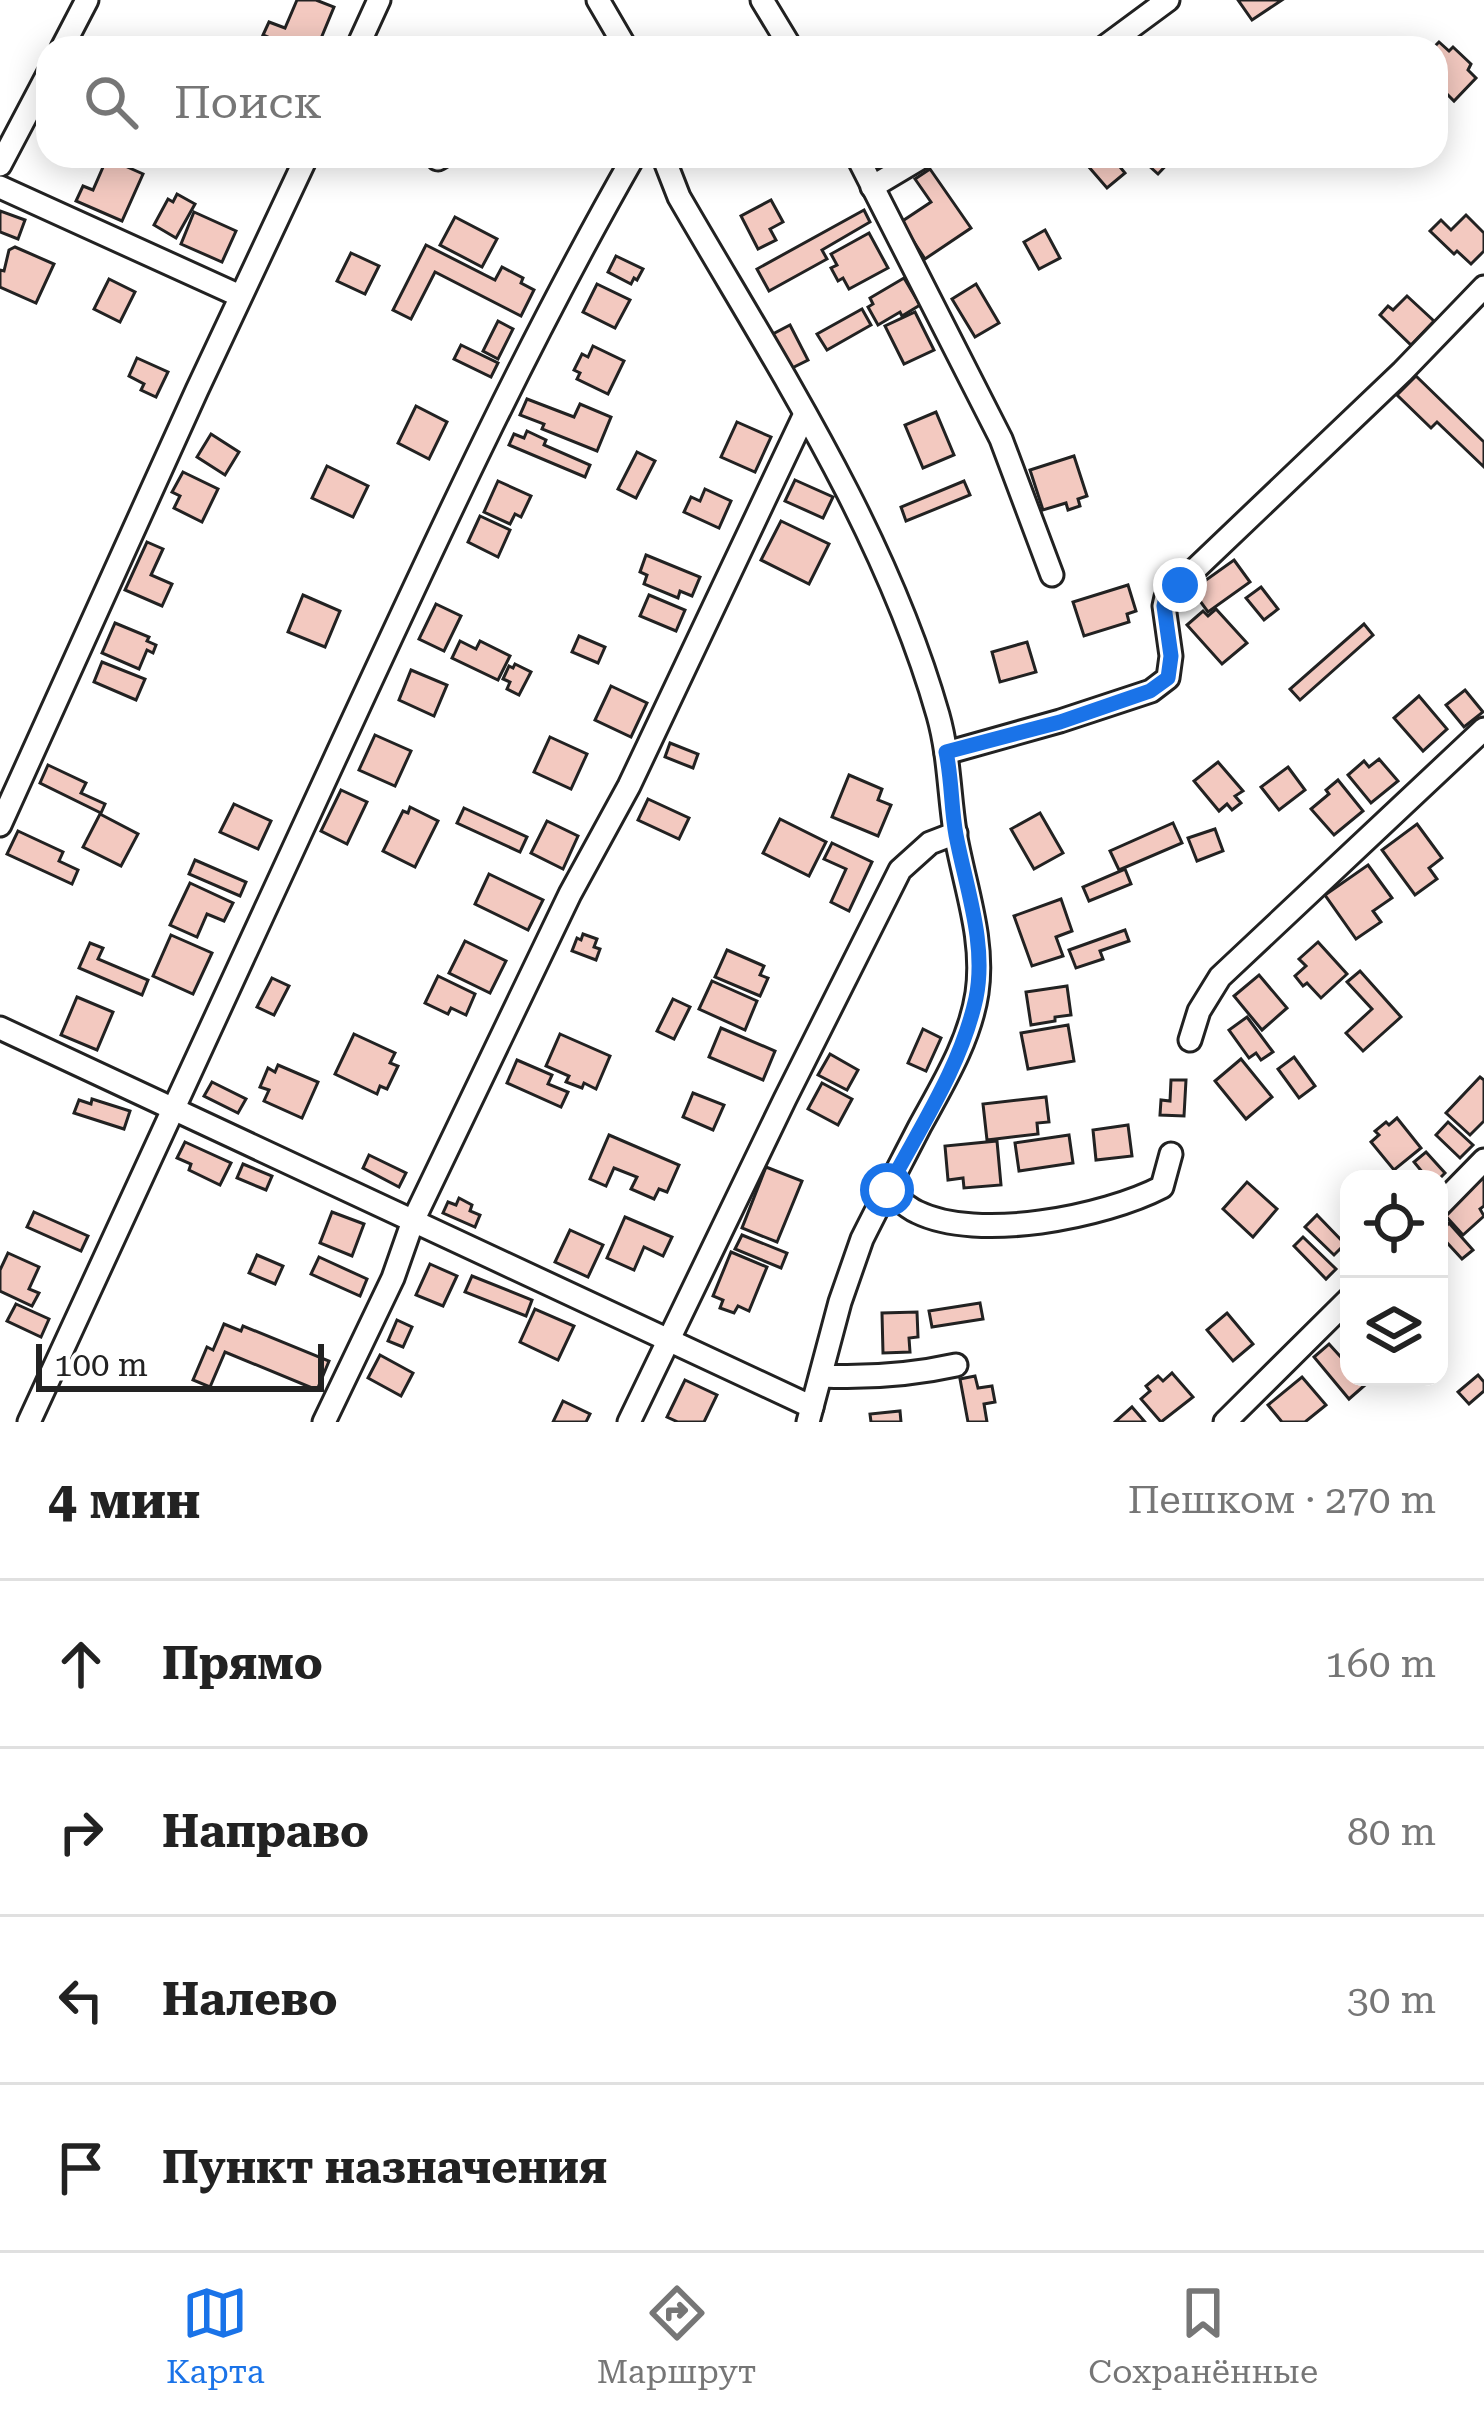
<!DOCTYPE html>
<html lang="ru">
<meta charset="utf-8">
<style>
body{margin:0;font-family:"Roboto Serif",serif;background:#f6f6f6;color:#222}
.controls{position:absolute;right:36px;bottom:36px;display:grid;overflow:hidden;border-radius:24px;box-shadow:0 6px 30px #0003}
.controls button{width:108px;height:108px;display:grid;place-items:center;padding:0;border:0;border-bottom:3px solid #e0e0e0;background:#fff;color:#222;font:60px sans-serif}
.scale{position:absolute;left:36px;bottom:30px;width:288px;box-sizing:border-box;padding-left:12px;border:6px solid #222;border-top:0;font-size:33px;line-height:42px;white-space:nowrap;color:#222;-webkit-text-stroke:9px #fff;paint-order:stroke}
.stop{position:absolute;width:36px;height:36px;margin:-27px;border:9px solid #1a73e8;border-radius:50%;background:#fff}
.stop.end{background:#1a73e8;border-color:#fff;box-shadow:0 3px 12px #0008}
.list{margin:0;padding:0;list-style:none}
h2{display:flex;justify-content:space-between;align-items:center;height:156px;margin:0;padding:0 48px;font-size:51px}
h2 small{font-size:39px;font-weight:400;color:#767676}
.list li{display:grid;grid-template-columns:78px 1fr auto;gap:36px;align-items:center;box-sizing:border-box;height:168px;padding:0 48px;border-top:3px solid #e0e0e0}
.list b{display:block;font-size:45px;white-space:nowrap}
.list em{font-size:39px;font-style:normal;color:#767676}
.icon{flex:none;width:66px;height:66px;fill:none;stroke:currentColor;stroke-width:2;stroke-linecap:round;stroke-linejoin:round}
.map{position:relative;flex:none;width:1484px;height:1422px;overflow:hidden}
.search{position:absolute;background:#fff;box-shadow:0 6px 30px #0003;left:36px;right:36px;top:36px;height:132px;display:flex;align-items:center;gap:30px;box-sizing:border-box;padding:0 42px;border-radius:36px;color:#767676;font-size:45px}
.sheet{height:828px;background:#fff}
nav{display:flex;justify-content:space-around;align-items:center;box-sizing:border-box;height:168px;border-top:3px solid #e0e0e0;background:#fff;font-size:33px;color:#767676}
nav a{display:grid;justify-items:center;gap:6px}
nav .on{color:#1a73e8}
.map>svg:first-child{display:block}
.building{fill:#f3c9c0;stroke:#222;stroke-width:3}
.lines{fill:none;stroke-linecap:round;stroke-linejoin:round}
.minor-casing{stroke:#222;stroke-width:27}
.minor{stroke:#fff;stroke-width:21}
.route{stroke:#1a73e8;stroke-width:15}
</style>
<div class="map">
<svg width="1484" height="1422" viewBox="0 0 1484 1422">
<rect width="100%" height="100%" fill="#fff"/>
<g class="building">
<path d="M297 0H316L334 7 317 48H293L263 35 269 22 285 28Z"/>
<path d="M1238 0H1282L1252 20Z"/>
<path d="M1439 42 1449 51 1453 47 1471 64 1468 70 1476 78 1454 101 1436 83V48H1433Z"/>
<path d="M1085 156H1111L1125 173 1107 188 1082 159Z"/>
<path d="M1138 156H1175L1158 174Z"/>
<path d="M107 158 143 174 122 221 76 201 83 186 93 190Z"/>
<path d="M930 169 971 228 925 259 901 222 931 202 915 179Z"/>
<path d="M177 194 195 204 176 238 154 225 168 199 173 202Z"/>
<path d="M771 200 783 222 770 229 776 240 758 249 741 216Z"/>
<path d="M864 210 870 222 822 250 827 259 769 291 757 269Z"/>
<path d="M0 211 25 220 18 239 0 232Z"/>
<path d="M194 212 236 231 222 262 181 244Z"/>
<path d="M1466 215 1484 233V251L1471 264 1457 251 1454 254 1430 231 1441 220 1451 230Z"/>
<path d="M455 217 497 239 482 267 440 245Z"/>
<path d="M1045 230 1060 258 1039 269 1024 242Z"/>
<path d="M869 233 888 268 849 289 843 278 838 281 831 268 837 265 831 254Z"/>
<path d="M426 245 495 280 502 267 523 278 521 283 534 290 521 316 435 272 411 319 393 310Z"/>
<path d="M15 247 54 264 36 303 0 287V270L4 271 9 250Z"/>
<path d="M351 253 379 266 365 294 337 281Z"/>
<path d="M616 256 643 269 637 280 634 278 631 284 608 272Z"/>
<path d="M904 278 920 305 902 316 900 312 878 325 868 307 873 304 870 298Z"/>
<path d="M109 279 135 292 120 322 94 309Z"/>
<path d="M597 284 630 300 615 328 583 312Z"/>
<path d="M976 284 999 323 975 337 952 299Z"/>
<path d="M1407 296 1434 321 1411 345 1380 315 1388 306 1393 310Z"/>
<path d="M862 309 871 325 827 350 817 334Z"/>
<path d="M915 312 934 350 904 364 885 326Z"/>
<path d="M498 321 513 329 498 359 483 351Z"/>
<path d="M790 325 808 360 788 370 771 335Z"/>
<path d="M461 345 498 363 491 377 454 359Z"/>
<path d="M593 346 624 361 608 394 577 379 580 373 574 370 582 354 588 357Z"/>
<path d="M137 358 168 372 156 397 141 390 144 384 129 376Z"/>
<path d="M1416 376 1484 442V467L1437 422 1431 428 1397 395Z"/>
<path d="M527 399 574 417 580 404 611 417 597 451 542 429 544 424 520 415Z"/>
<path d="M416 406 447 422 429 459 398 443Z"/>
<path d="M936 412 954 455 923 468 905 425Z"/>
<path d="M737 422 771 437 755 472 721 457Z"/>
<path d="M527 431 546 440 544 445 590 465 585 477 509 445 514 434 524 438Z"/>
<path d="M211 434 239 452 225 475 197 457Z"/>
<path d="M637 452 655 461 636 498 618 489Z"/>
<path d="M1074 456 1087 496 1078 499 1080 506 1068 510 1066 503 1043 510 1030 470Z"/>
<path d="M327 466 368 486 353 517 312 498Z"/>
<path d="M183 472 218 489 202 522 174 508 180 496 172 492Z"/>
<path d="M795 480 833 497 823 518 785 501Z"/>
<path d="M498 481 531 496 521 517 515 514 510 524 484 512Z"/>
<path d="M964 481 970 495 906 521 901 507Z"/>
<path d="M705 489 731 501 719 528 684 512 691 497 700 501Z"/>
<path d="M480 516 510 530 498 557 468 542Z"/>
<path d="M781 521 829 544 809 584 761 560Z"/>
<path d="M147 542 163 549 151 575 172 584 162 606 125 590Z"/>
<path d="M646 555 700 577 692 596 680 591 678 598 644 584 647 575 640 572Z"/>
<path d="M1234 560 1250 582 1208 612 1192 590Z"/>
<path d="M1128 585 1136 611 1127 614 1129 622 1084 636 1073 602Z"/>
<path d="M1261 587 1278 609 1264 620 1246 598Z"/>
<path d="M303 595 340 611 325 647 288 632Z"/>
<path d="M649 595 685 610 676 631 640 616Z"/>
<path d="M436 604 461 616 444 651 419 639Z"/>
<path d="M1216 609 1247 643 1222 664 1187 625 1203 611 1208 616Z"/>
<path d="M115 623 149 637 147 641 156 645 153 653 147 650 139 669 102 653Z"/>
<path d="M1364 624 1373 635 1300 700 1290 689Z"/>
<path d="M579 636 605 647 598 663 572 652Z"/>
<path d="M460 641 476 649 480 641 510 656 498 680 452 658Z"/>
<path d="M1027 642 1036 672 1000 682 992 652Z"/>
<path d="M102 662 145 679 136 700 94 682Z"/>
<path d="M515 664 531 672 519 695 507 689 510 682 503 679 509 666 513 668Z"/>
<path d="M411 670 447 685 434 716 399 700Z"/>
<path d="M611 686 647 703 631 737 595 720Z"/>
<path d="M1465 690 1483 712 1464 727 1446 705Z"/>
<path d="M1419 696 1447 729 1423 751 1394 718Z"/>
<path d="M375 735 411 751 395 786 359 770Z"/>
<path d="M550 737 587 754 571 789 534 772Z"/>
<path d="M670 743 698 754 693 768 665 757Z"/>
<path d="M1379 759 1398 781 1371 803 1348 775 1364 761 1369 767Z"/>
<path d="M1218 762 1243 791 1235 796 1241 803 1232 810 1227 804 1219 811 1194 781Z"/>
<path d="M48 765 86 783 81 793 105 804 101 813 40 783Z"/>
<path d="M1288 767 1305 790 1279 810 1261 787Z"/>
<path d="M849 775 882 789 878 800 891 805 878 836 832 817Z"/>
<path d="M1338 780 1363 811 1334 835 1311 809 1329 794 1326 790Z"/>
<path d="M341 790 367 802 347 844 321 831Z"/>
<path d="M648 799 689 818 679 839 638 820Z"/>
<path d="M234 804 271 821 258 849 220 832Z"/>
<path d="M410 807 438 821 415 867 383 851 403 811 408 813Z"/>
<path d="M464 808 527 837 520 852 457 823Z"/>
<path d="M1040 813 1063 853 1034 869 1011 829Z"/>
<path d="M100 814 138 834 121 866 83 847Z"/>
<path d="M780 819 826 842 809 876 763 853Z"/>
<path d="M547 821 578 836 563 869 531 853Z"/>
<path d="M1173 823 1182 843 1119 870 1110 851Z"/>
<path d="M1417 824 1442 858 1429 868 1437 879 1415 895 1382 850Z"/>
<path d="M1215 829 1223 851 1197 861 1188 838Z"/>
<path d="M18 831 63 852 59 861 78 870 72 884 7 854Z"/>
<path d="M832 843 872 862 849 911 831 902 846 869 824 859Z"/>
<path d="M195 860 246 882 240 896 189 874Z"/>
<path d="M1368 865 1392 898 1373 911 1381 922 1356 939 1325 895Z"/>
<path d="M1125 869 1131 884 1089 901 1083 887Z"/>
<path d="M489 874 543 900 528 930 475 904Z"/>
<path d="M190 883 233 903 224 921 207 914 197 937 170 925Z"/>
<path d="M1061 899 1072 931 1056 937 1063 956 1032 966 1014 916Z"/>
<path d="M1125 930 1129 941 1100 951 1103 959 1076 968 1069 950Z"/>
<path d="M583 934 597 939 594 947 600 949 596 960 572 951 577 938 581 940Z"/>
<path d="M171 935 212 953 193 994 153 976Z"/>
<path d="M465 941 506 961 490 993 449 973Z"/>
<path d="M1318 942 1347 974 1321 998 1307 983 1303 986 1295 976 1306 966 1299 959Z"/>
<path d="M90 943 103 948 98 959 148 980 142 995 79 968Z"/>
<path d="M727 950 764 966 760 975 768 978 760 996 715 977Z"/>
<path d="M1360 971 1401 1017 1363 1051 1346 1033 1372 1009 1347 982Z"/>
<path d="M1259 975 1287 1008 1262 1030 1234 996Z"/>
<path d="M438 976 475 994 466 1015 451 1008 448 1014 425 1003Z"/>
<path d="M272 978 289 986 274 1015 257 1007Z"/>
<path d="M712 981 757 1001 745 1030 699 1009Z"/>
<path d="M1067 986 1071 1015 1055 1017V1021L1031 1025 1026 992Z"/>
<path d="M77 997 113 1012 97 1050 61 1035Z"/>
<path d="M673 999 690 1007 674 1039 657 1031Z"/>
<path d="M1247 1017 1273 1052 1261 1060 1256 1053 1249 1058 1229 1030Z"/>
<path d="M1068 1025 1074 1061 1028 1069 1021 1033Z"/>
<path d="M721 1028 775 1051 763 1080 709 1057Z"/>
<path d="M923 1029 941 1038 926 1071 908 1063Z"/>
<path d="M354 1034 395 1053 390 1063 398 1066 387 1089 380 1086 377 1094 335 1074Z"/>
<path d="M560 1034 610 1056 596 1089 584 1083 582 1088 566 1082 569 1076 546 1066Z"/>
<path d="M830 1054 858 1070 847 1090 818 1075Z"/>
<path d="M1294 1057 1315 1086 1299 1098 1278 1069Z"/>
<path d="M1241 1059 1272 1097 1246 1119 1215 1081Z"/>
<path d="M517 1060 552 1075 548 1084 568 1092 561 1107 507 1083Z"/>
<path d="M278 1065 318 1082 302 1118 264 1101 269 1090 260 1087 268 1068 275 1072Z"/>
<path d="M1480 1077 1484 1080V1121L1470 1135 1446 1113Z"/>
<path d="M1171 1080H1186L1184 1116 1160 1115 1161 1100 1170 1101Z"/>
<path d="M212 1082 246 1099 238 1113 204 1096Z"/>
<path d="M822 1083 852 1099 838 1125 808 1109Z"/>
<path d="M693 1093 724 1105 713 1130 683 1117Z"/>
<path d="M1046 1097 1049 1122 1037 1123 1038 1134 987 1140 983 1104Z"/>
<path d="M92 1099 130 1111 124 1129 74 1113 79 1100 91 1104Z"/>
<path d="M1397 1118 1421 1148 1394 1170 1371 1142 1379 1135 1375 1131 1386 1122 1389 1125Z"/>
<path d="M1448 1122 1473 1145 1460 1158 1436 1135Z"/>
<path d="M1128 1125 1132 1156 1096 1160 1093 1130Z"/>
<path d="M609 1135 679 1165 667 1192 659 1189 654 1199 631 1189 637 1177 614 1168 606 1186 590 1179Z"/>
<path d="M1069 1135 1073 1163 1019 1171 1015 1143Z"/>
<path d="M997 1141 1001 1185 964 1188 963 1178 948 1180 945 1146Z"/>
<path d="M185 1142 231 1163 220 1185 189 1170 191 1164 177 1158Z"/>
<path d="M1426 1152 1445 1173 1439 1179H1428L1414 1162Z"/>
<path d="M369 1155 406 1173 399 1187 363 1168Z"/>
<path d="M243 1164 272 1176 266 1190 237 1178Z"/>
<path d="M766 1167 802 1181 777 1242 742 1228Z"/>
<path d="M1484 1177V1206L1480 1209 1484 1216 1463 1235 1443 1213Z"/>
<path d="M1247 1182 1277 1209 1253 1237 1223 1209Z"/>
<path d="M459 1198 472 1205 470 1211 480 1215 475 1227 443 1213 448 1202 456 1205Z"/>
<path d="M34 1212 88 1236 81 1251 27 1227Z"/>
<path d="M332 1212 364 1224 352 1256 320 1243Z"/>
<path d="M1317 1215 1345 1244 1334 1255 1305 1227Z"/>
<path d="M625 1217 672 1237 663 1256 644 1247 634 1270 607 1258Z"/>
<path d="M1449 1223 1473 1250 1462 1259 1439 1234Z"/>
<path d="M570 1230 603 1245 588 1277 555 1262Z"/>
<path d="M742 1235 787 1253 781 1268 735 1249Z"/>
<path d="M1303 1237 1336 1269 1326 1279 1294 1246Z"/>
<path d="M731 1252 767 1267 749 1311 738 1306 734 1313 720 1308 723 1300 713 1296Z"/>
<path d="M8 1253 39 1267 29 1289 39 1293 32 1306 0 1291V1270Z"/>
<path d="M257 1255 283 1266 275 1284 249 1273Z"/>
<path d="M319 1257 367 1279 360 1296 311 1274Z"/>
<path d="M430 1264 457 1276 443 1306 416 1295Z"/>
<path d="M472 1276 532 1300 526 1316 465 1292Z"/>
<path d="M980 1303 983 1319 932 1327 929 1311Z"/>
<path d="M16 1304 49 1319 41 1337 7 1321Z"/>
<path d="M535 1309 574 1326 558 1360 520 1342Z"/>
<path d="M917 1312 918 1337 909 1338 910 1352 883 1353 882 1313Z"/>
<path d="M1227 1313 1253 1344 1233 1361 1207 1330Z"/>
<path d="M397 1320 412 1327 403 1347 388 1341Z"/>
<path d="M224 1324 241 1331 243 1326 329 1361 317 1390 225 1352 210 1387 193 1380 207 1347 213 1350Z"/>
<path d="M1329 1344 1349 1366V1377H1358L1365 1385 1349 1399 1314 1357Z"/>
<path d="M380 1355 413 1373 401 1396 368 1378Z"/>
<path d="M1172 1373 1193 1397 1161 1422 1141 1399 1150 1391 1146 1386 1158 1376 1163 1381Z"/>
<path d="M1478 1375 1484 1382V1391L1469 1404 1458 1392Z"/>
<path d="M975 1376 978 1388 992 1386 995 1402 984 1404 987 1422H968L960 1379Z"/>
<path d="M1302 1377 1326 1405 1305 1422H1282L1268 1405Z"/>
<path d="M685 1380 717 1395 704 1422H678L667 1417Z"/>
<path d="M563 1401 590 1414 586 1422H553Z"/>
<path d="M1132 1407 1145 1422H1115Z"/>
<path d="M900 1411 901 1422H871L870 1414Z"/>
</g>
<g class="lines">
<g class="minor-casing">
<g id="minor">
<path d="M598 0 626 48"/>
<path d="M762 0 791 48"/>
<path d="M62 48 87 0"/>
<path d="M357 48 379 0"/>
<path d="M1103 48 1168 0"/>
<path d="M663 156 679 197C775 363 885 529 938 715 949 754 949 793 955 832 964 885 985 938 977 993 970 1040 943 1084 920 1126 901 1163 881 1201 862 1239L840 1302 808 1422"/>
<path d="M857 156 1001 439 1052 575"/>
<path d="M438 159 443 156"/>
<path d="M0 165 48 74"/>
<path d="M0 187 240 296"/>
<path d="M872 187 924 156"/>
<path d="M946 753 1060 721 1151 691 1168 678 1171 656 1164 606 1166 597 1402 372 1484 287"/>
<path d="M0 825 197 390 307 156"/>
<path d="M0 1028 812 1407"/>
<path d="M1190 1040 1199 1011 1220 977 1484 729"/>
<path d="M887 1190C896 1197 906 1207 917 1212 978 1242 1104 1217 1162 1187L1171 1154"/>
<path d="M1439 1206 1484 1160"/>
<path d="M822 1376C868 1378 911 1375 956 1365"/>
<path d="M29 1422C132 1199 235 975 338 752 431 551 524 348 634 156"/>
<path d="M324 1422 393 1278 413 1221 570 894 629 786 805 414"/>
<path d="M629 1422 785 1099 900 870 930 843 956 833"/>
<path d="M1225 1422 1349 1299"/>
</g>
</g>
<use href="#minor" class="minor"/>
</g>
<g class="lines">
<path class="route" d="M887 1190C919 1129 961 1067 976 998 987 944 966 888 956 835 951 808 952 780 946 752L1060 722 1150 691 1168 678 1171 656 1164 606 1166 597 1180 585"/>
</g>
</svg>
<div class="controls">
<button><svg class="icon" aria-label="locate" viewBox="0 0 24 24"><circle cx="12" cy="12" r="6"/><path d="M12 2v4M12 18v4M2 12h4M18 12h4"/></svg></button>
<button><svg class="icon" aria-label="layers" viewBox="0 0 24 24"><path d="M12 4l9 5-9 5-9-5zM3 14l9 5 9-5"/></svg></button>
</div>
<div class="scale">100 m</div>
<div class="stop" style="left:887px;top:1190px"></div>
<div class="stop end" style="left:1180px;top:585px"></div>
<div class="search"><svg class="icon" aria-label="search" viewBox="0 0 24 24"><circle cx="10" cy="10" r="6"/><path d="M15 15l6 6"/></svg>Поиск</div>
</div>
<section class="sheet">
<h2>4 мин<small>Пешком · 270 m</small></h2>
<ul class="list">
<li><svg class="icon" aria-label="ahead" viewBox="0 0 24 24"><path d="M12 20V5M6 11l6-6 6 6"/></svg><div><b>Прямо</b></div><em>160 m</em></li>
<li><svg class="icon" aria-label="right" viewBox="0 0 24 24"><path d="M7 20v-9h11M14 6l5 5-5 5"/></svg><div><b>Направо</b></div><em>80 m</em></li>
<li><svg class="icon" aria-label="left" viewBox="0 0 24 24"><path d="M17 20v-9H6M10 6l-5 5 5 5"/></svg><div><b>Налево</b></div><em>30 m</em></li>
<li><svg class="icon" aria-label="arrive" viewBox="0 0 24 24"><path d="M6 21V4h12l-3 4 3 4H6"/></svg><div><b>Пункт назначения</b></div></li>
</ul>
</section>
<nav>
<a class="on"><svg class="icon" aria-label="map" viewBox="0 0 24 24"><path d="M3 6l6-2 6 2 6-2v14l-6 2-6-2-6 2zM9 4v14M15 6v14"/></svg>Карта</a>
<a><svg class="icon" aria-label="directions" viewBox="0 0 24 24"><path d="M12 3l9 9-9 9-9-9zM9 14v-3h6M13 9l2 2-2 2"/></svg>Маршрут</a>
<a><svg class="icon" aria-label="saved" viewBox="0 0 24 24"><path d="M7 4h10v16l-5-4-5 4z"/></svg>Сохранённые</a>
</nav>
